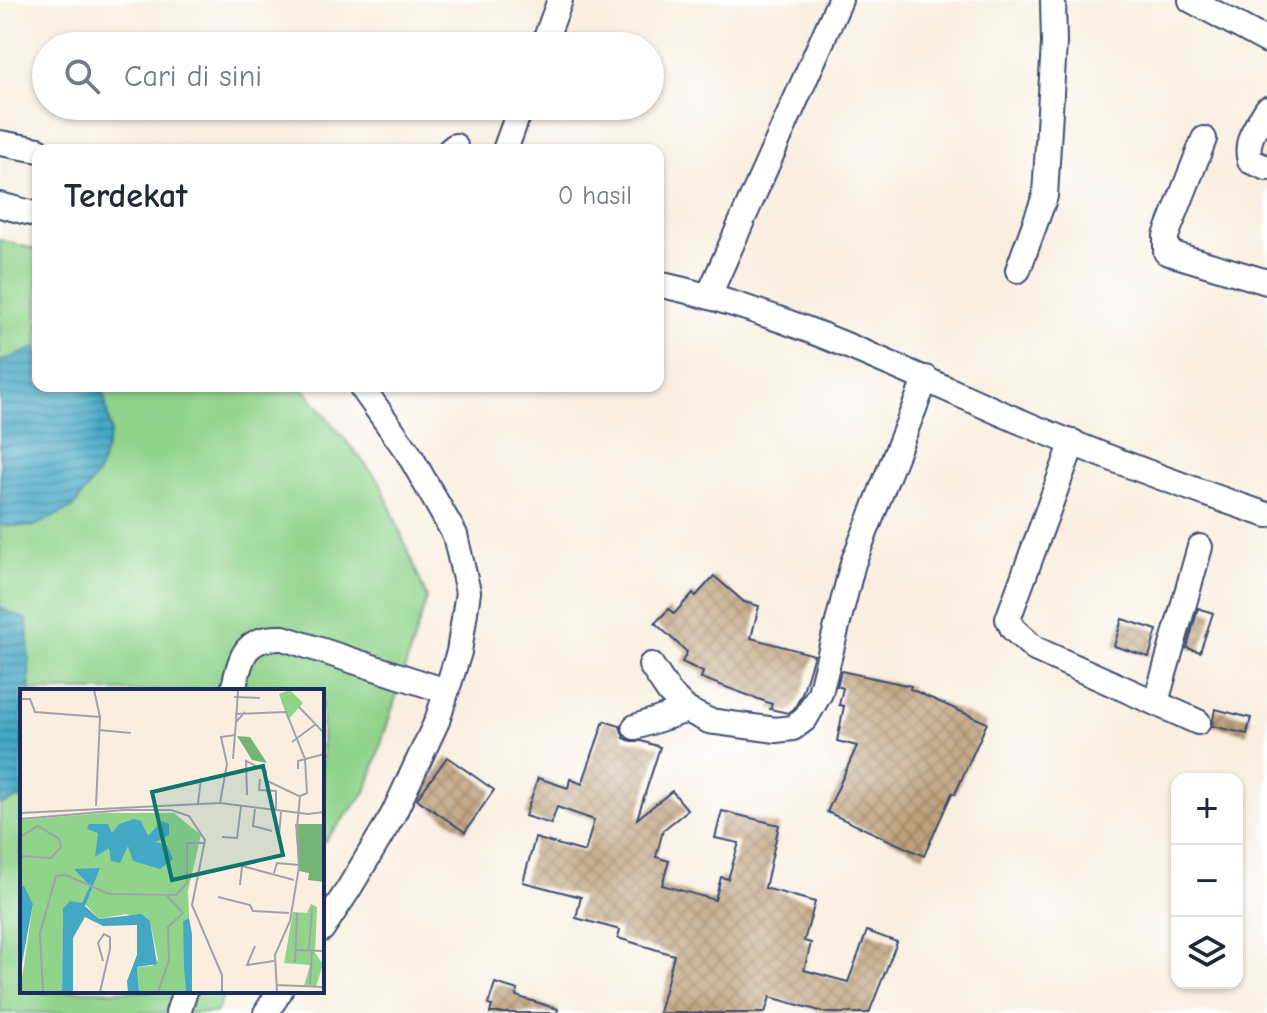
<!DOCTYPE html>
<html lang="id">
<meta charset="utf-8">
<style>
body{margin:0;font-family:"Comic Neue",sans-serif;background:#f6f6f7;color:#1f2937}
.controls{position:absolute;right:24px;bottom:24px;display:grid;overflow:hidden;border-radius:16px;box-shadow:0 2px 6px #0004}
.controls button{width:72px;height:72px;display:grid;place-items:center;padding:0;border:0;border-bottom:2px solid #e0e1e3;background:#fff;color:#1f2937;font:40px sans-serif}
.list{margin:0;padding:0;list-style:none}
h2{display:flex;justify-content:space-between;align-items:center;height:104px;margin:0;padding:0 32px;font-size:34px}
h2 small{font-size:26px;font-weight:400;color:#747a83}
.icon{flex:none;width:44px;height:44px;fill:none;stroke:currentColor;stroke-width:2;stroke-linecap:round;stroke-linejoin:round}
.map{position:relative;flex:none;width:1267px;height:1013px;overflow:hidden}
.search{position:absolute;background:#fff;box-shadow:0 2px 6px #0004;left:32px;top:32px;width:632px;height:88px;display:flex;align-items:center;gap:20px;box-sizing:border-box;padding:0 28px;border-radius:44px;color:#747a83;font-size:30px}
.panel{position:absolute;background:#fff;box-shadow:0 2px 6px #0004;left:32px;top:144px;width:632px;height:248px;border-radius:16px}
.map>svg:first-child{display:block}
.grass{fill:#90d38b;stroke:#568174;stroke-width:2}
.water{fill:url(#water-rules);stroke:#306b91;stroke-width:2}
.building{fill:url(#building-cross-hatch)}
.lines{fill:none;stroke-linecap:round;stroke-linejoin:round}
.minor-casing{stroke:#3c4c71;stroke-width:28}
.minor{stroke:#fff;stroke-width:24}
.inset-road{fill:none;stroke:#a0a2ab;stroke-width:2}
.view{fill:#0f766e;fill-opacity:0.15;stroke:#0f766e;stroke-width:4}
.inset-edge{fill:none;stroke:#1b2f5e;stroke-width:4}
</style>
<div class="map">
<svg width="1267" height="1013" viewBox="0 0 1267 1013">
<defs>
<pattern id="water-rules" width="6" height="5" patternUnits="userSpaceOnUse" patternTransform="scale(2)"><rect width="6" height="5" fill="#44a7c4"/><path d="M0 2.5h6" fill="none" stroke="#3888a2"/></pattern>
<pattern id="building-cross-hatch" width="8" height="8" patternUnits="userSpaceOnUse" patternTransform="scale(2)"><rect width="8" height="8" fill="#bfa17b"/><path d="M0 0l8 8M0 8l8-8" fill="none" stroke="#9a8468"/></pattern>
</defs>
<rect width="100%" height="100%" fill="#fff"/>
<filter id="ink" filterUnits="userSpaceOnUse"><feTurbulence type="fractalNoise" baseFrequency=".0125" numOctaves="2"/><feDisplacementMap in="SourceGraphic" scale="16" xChannelSelector="R" yChannelSelector="G"/><feConvolveMatrix kernelMatrix="1 2 1 2 8 2 1 2 1" color-interpolation-filters="sRGB"/></filter>
<filter id="wash" filterUnits="userSpaceOnUse"><feTurbulence type="fractalNoise" baseFrequency=".006" numOctaves="4" result="noise"/><feDisplacementMap in="SourceGraphic" scale="32" xChannelSelector="R" yChannelSelector="G"/><feGaussianBlur stdDeviation="1.8" result="paint"/><feColorMatrix in="noise" values="0 0 0 0 0 0 0 0 0 0 0 0 0 0 0 0 0 1.4 0 .05"/><feComposite in="paint" operator="in"/></filter>
<g filter="url(#wash)">
<rect width="100%" height="100%" fill="#f9eedf"/>
<path class="grass" d="M0 240 38 250V386H301L380 482 427 598 366 792 322 844V691H22V991H226L216 1013H0Z"/>
<g class="water">
<path d="M38 347V386H98L104 395 111 431 99 472 74 507 33 527 0 525V362Z"/>
<path d="M0 608 27 620 30 691H22V797L0 805Z"/>
</g>
<g id="blocks">
<g class="building">
<path d="M714 576 744 602 759 606 751 638 814 655 802 694 794 709 788 713 770 709 772 704 701 678 703 672 682 662 687 652 655 623 669 609 674 614 693 593 696 596Z"/>
<path d="M1198 608 1213 613 1200 652 1187 648Z"/>
<path d="M1122 619 1157 630 1149 657 1114 646Z"/>
<path d="M841 671 911 686 910 689 987 723 955 794 952 793 924 856 827 812 857 746 837 741 844 706 839 705 843 688 837 686Z"/>
<path d="M1215 709 1251 718 1247 734 1212 726Z"/>
<path d="M604 721 620 726 624 738 631 741H641L660 747 637 819 672 791 688 810 663 830 656 857 669 861 662 885 715 900 721 877 728 879 739 843 715 838 722 811 779 825 765 888 815 902 804 941 811 943 804 970 848 982 867 931 897 942 869 1013H827L770 997 765 1013H659L674 955 618 938 620 930 576 918 581 897 523 882 535 838 585 852 594 820 557 807 551 824 525 816 538 778 568 788 570 779 582 784Z"/>
<path d="M447 757 494 790 465 832 417 799Z"/>
<path d="M495 983 518 990 516 996 558 1009 557 1013H490L492 1006 488 1005Z"/>
</g>
</g>
</g>
<g filter="url(#ink)">
<use href="#blocks" fill-opacity="0" stroke="#3c4c71" stroke-width="2"/>
<g class="lines">
<g class="minor-casing">
<g id="minor">
<path d="M1191 0 1267 41"/>
<path d="M543 46 560 0"/>
<path d="M1267 109C1257 126 1244 140 1250 161L1267 168"/>
<path d="M1204 139 1166 236V252L1267 282"/>
<path d="M0 143 39 150"/>
<path d="M450 150 455 146"/>
<path d="M505 150 521 106"/>
<path d="M0 205 38 215"/>
<path d="M1018 270 1045 196 1054 43 1053 0"/>
<path d="M658 284C780 310 892 365 1005 415 1091 452 1179 485 1267 515"/>
<path d="M709 295 840 0"/>
<path d="M1073 442 1008 619 1013 629 1035 649 1198 722"/>
<path d="M651 665 669 692 687 710 709 721 776 730 793 728 805 719 820 693 853 563 926 378"/>
<path d="M233 691C241 658 243 636 283 638L446 691"/>
<path d="M1156 702 1200 547"/>
<path d="M635 727 687 710"/>
<path d="M322 929 348 890 393 815 437 721 459 652 468 592 455 535 409 454 361 386"/>
<path d="M178 1013 185 991"/>
<path d="M266 1013 280 991"/>
</g>
</g>
<use href="#minor" class="minor"/>
</g>
</g>
<g transform="translate(20 689)">
<rect width="304" height="304" fill="#f9eedf"/>
<path d="M270 1 283 14 268 31 259 5ZM84 124H154L181 146 168 202 169 229 163 232 166 303H119L117 278 132 277 138 271 130 232 106 225 79 230 65 215 50 212 43 219 42 303H0L13 215 0 198V131ZM291 215 297 218 295 264 303 275 296 298 284 297 290 276 264 274 273 223 287 224Z" fill="#90d38b"/>
<path d="M217 47 230 48 247 74 232 71ZM275 135H304V193L288 191 289 184 279 182Z" fill="#74b577"/>
<path d="M114 130 121 132 128 147 142 132 149 135V146L135 153 147 156 153 170 140 180 113 172 108 157 100 174 91 172 89 159 75 168 78 144 67 140 69 135H88L92 144 99 135ZM80 179 65 217 79 230 121 225 130 232 137 275 117 278 119 303H108L107 292 117 266V236L83 237 65 228 53 249V303H42L43 219 50 212 62 214 70 197 54 180ZM4 197 13 215 0 285V198ZM169 229 172 245V303H166L164 277 163 232Z" fill="#44a7c4"/>
<path class="inset-road" d="M74 1 80 28M218 1 216 33 225 23M214 8 240 9M0 10H10L15 23 80 28 76 117M279 18 304 44M215 25 266 23 285 70 287 104 280 107 277 139 279 178 270 232 255 266 257 303M79 41 111 44M272 53 296 35M213 70 216 33M278 80V72L304 65M240 90 239 101 256 102V122M227 106 226 72 246 82 245 91 279 107M200 114 207 75 201 48 215 46M178 115 181 89M235 120 233 137 252 142M0 124 200 114 288 125 304 123M0 130 104 121H151L169 127 185 151 172 216 202 286V303M259 147 261 123M0 148 18 137 39 150 41 158 31 169 0 167M202 148 217 149 221 117M254 184 257 174 279 176M220 196 222 177 274 191M198 208 230 216 233 222 269 224M235 257 227 276 254 272M276 261 304 262M289 262 292 219M275 273 277 224M290 295 292 262M256 296 304 298M23 303 20 244 36 187 46 186 89 205 156 206 167 194V154H185M80 303 90 260V248L84 245 78 254 83 272M138 303 149 271 148 238 163 224 147 207"/>
<path class="view" d="M243 77 263 166 152 191 132 103Z"/>
<rect width="304" height="304" class="inset-edge"/>
</g>
</svg>
<div class="controls">
<button>+</button>
<button>−</button>
<button><svg class="icon" aria-label="layers" viewBox="0 0 24 24"><path d="M12 4l9 5-9 5-9-5zM3 14l9 5 9-5"/></svg></button>
</div>
<div class="search"><svg class="icon" aria-label="search" viewBox="0 0 24 24"><circle cx="10" cy="10" r="6"/><path d="M15 15l6 6"/></svg>Cari di sini</div>
<section class="panel">
<h2>Terdekat<small>0 hasil</small></h2>
<ul class="list">
</ul>
</section>
</div>
